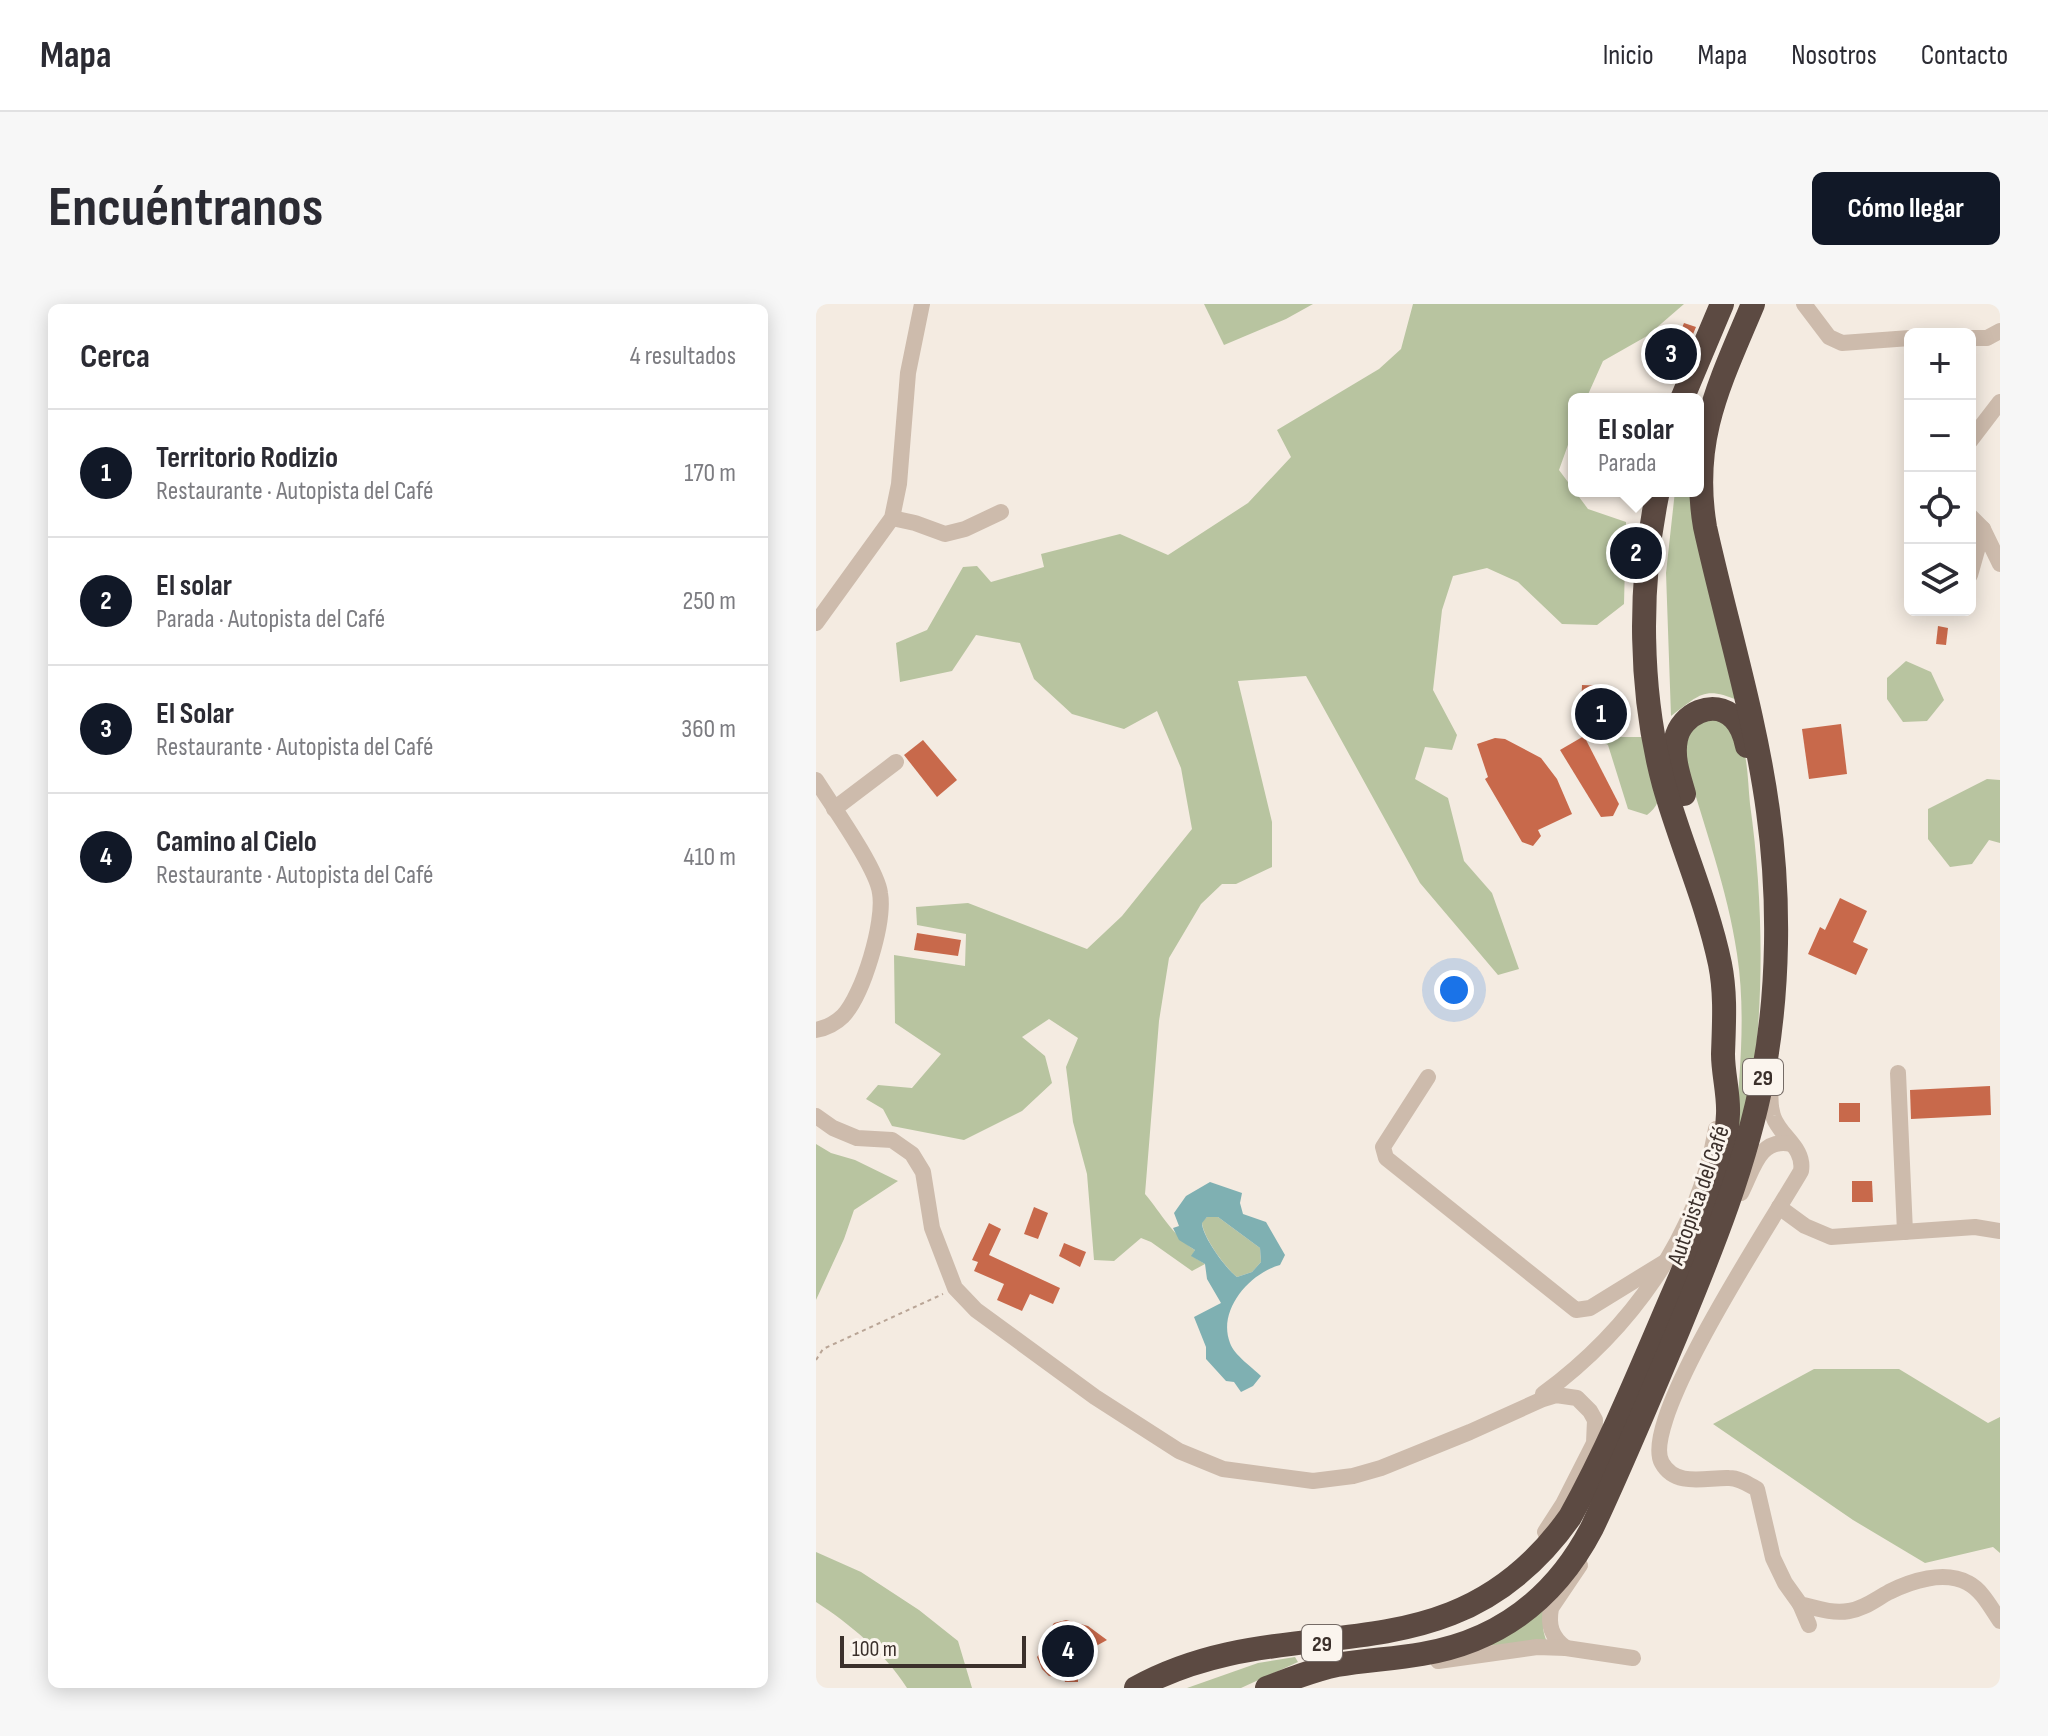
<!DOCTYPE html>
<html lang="es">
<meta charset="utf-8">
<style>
body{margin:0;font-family:"Sofia Sans Condensed",sans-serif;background:#f7f7f7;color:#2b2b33}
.controls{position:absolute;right:24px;top:24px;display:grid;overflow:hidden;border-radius:12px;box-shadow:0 4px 20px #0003}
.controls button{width:72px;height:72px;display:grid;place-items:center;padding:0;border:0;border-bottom:2px solid #e1e1e2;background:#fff;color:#2b2b33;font:40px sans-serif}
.scale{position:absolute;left:24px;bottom:20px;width:186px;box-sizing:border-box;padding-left:8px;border:4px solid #3b302b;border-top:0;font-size:22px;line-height:28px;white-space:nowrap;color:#3b302b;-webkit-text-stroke:6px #fbf5ee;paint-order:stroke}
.you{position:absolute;left:638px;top:686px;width:28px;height:28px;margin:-20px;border:6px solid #fff;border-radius:50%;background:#1a73e8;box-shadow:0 0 0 12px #1a73e833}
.badge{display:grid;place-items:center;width:52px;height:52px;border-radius:50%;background:#111827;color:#fff;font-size:26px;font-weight:700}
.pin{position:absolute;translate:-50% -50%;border:4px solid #fff;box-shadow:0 2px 8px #0006}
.popup{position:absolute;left:752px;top:89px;width:136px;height:104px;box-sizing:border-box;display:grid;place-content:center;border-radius:12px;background:#fff;filter:drop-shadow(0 2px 6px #0005);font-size:26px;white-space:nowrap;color:#7c7c81}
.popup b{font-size:30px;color:#2b2b33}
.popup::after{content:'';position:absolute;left:50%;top:100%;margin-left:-16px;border:16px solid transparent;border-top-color:#fff}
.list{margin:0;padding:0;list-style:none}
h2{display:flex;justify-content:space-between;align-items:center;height:104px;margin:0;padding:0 32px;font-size:34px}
h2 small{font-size:26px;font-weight:400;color:#7c7c81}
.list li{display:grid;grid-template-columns:52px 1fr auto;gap:24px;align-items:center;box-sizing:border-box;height:128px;padding:0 32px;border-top:2px solid #e1e1e2}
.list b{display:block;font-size:30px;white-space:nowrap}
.list p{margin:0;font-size:26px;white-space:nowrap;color:#7c7c81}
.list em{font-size:26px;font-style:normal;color:#7c7c81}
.icon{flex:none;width:44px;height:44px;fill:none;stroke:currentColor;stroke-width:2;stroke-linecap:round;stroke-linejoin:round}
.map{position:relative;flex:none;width:1184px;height:1384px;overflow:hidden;border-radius:12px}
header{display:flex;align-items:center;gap:48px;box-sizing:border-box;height:112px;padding:0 40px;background:#fff;border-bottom:2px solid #e1e1e2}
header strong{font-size:38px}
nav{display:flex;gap:44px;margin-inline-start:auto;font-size:28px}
.intro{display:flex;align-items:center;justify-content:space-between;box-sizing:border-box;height:192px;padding:0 48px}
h1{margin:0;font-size:56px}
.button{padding:20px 36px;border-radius:12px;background:#111827;color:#fff;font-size:28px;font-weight:700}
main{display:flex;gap:48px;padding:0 48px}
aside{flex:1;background:#fff;border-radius:12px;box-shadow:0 4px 20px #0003}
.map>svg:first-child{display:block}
.green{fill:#b8c4a0}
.water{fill:#7fb0b2;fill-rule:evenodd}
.building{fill:#c8694b}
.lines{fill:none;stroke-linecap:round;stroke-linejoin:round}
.path{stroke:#b9a596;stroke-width:2;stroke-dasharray:4 4;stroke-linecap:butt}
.minor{stroke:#cdbbac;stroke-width:16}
.highway{stroke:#5c4a42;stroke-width:24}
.labels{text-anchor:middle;stroke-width:6;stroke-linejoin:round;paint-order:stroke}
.shield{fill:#fbf5ee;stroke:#756b66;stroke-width:2}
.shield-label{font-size:22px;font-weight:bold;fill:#3b302b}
.street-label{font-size:24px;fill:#3b302b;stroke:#fbf5ee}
</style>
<header>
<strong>Mapa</strong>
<nav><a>Inicio</a><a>Mapa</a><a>Nosotros</a><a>Contacto</a></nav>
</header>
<div class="intro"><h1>Encuéntranos</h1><a class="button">Cómo llegar</a></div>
<main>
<aside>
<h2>Cerca<small>4 resultados</small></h2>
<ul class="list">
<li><span class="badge">1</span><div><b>Territorio Rodizio</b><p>Restaurante · Autopista del Café</p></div><em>170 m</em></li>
<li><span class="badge">2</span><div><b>El solar</b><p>Parada · Autopista del Café</p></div><em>250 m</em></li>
<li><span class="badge">3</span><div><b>El Solar</b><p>Restaurante · Autopista del Café</p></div><em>360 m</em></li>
<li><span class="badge">4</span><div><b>Camino al Cielo</b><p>Restaurante · Autopista del Café</p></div><em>410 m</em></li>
</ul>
</aside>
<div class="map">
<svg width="1184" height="1384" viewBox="0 0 1184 1384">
<rect width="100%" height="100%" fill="#f4ebe1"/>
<g class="green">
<path d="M388 0H497L470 15 408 41Z"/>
<path d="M597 0H868L831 32 787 57 770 95H758V124L743 166 772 205 810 218 808 300 781 321 746 320 702 278 671 264 637 272 626 306 617 386 641 431 636 446 609 443 599 475 632 494 648 557 676 589 703 665 682 671 604 579 490 372 422 377 456 518V563L420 580H406L385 600 353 654 343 717 329 890C345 909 358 933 379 946L376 952 389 960 376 967 335 938 325 934 298 957 278 956 271 870 257 818 250 763 262 734 233 715 206 733 229 752 236 779 206 807 148 836 76 822 67 805 50 795 62 781 96 784 125 750 79 719 78 651 149 662 150 630 101 621 100 603 152 599 271 645 306 612 376 525 365 464 341 407 308 425 256 410 218 375 204 339 160 331 136 367 84 378 80 339 111 326 147 263 161 262 175 278 228 263 225 250 304 230 352 251 432 199 475 153 461 126 563 65 585 45Z"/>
<path d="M859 187H879L923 397C887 381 883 392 855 412L850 269Z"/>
<path d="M1090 357 1115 368 1128 396 1111 417 1087 418 1071 395V374Z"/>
<path d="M881 414H908C914 422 923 431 926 439 932 457 932 481 934 500 949 608 949 723 928 830L919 827C924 770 930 708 921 650 911 580 884 513 866 444Z"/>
<path d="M778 433H834C840 458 856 493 831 511L812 505 792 441Z"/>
<path d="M1171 475 1184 476V539L1173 536 1156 560 1134 563 1112 535V505Z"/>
<path d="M0 840 15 849 39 856 82 877 38 906 28 935 0 996Z"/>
<path d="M391 913H402L444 944 445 958 436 968 421 973C410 965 386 932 386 918Z"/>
<path d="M998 1065H1083L1172 1119 1184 1113V1249L1177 1243 1109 1259 1037 1216 897 1120Z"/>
<path d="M0 1248 45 1268 103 1306 142 1337 156 1384H91C69 1349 34 1320 0 1298Z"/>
<path d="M735 1296C727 1311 724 1322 731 1338L667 1342Z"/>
<path d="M479 1353 482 1358 425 1384H371L442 1359Z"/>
</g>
<path class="water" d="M394 878 426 889 424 899 427 910 450 918 469 951 464 961C434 969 401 1006 414 1039 418 1051 436 1063 445 1072L437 1082 425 1088 418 1078 410 1077 390 1055V1043L378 1013 405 999 391 975 389 960 375 952 379 946 363 936 357 924 363 922 358 909 370 892ZM391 913H402L444 944 445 958 436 968 421 973C410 965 386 932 386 919Z"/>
<g class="building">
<path d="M868 19 880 23 860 71 833 61 844 32 860 38Z"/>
<path d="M1122 322 1132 324 1130 341 1120 340Z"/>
<path d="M766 381 790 382 805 391 804 430 764 429Z"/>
<path d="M1025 420 1031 470 993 475 986 425Z"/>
<path d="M768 432 803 500 797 512 785 513 744 446Z"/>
<path d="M679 434 689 435 725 454 741 475 756 510 722 526 725 532 717 542 706 538 669 475 672 473 661 440Z"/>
<path d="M107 436 141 476 121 493 88 451Z"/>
<path d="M1024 594 1051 607 1037 638 1052 645 1040 671 992 650 1004 623 1009 626Z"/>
<path d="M101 629 145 636 142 652 98 646Z"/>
<path d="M1174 782 1175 811 1095 815 1094 786Z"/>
<rect x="1023" y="799" width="21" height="19"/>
<path d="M1036 877H1056L1057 898H1036Z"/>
<path d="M218 903 232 909 222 935 208 930Z"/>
<path d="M173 919 185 925 173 951 244 984 237 1000 214 990 206 1007 181 996 188 980 158 967 162 958 156 956Z"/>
<path d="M248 939 270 948 264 963 243 952Z"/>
<path d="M250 1316 272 1322 291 1336 271 1347V1366L262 1365V1378H249L248 1374 233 1372 226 1365 221 1353 224 1349 232 1348 241 1337 231 1329 238 1319Z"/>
</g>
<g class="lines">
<path class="path" d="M0 1056 7 1045 127 990"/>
<g class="minor">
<path d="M988 0 1013 33 1026 39 1094 34"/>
<path d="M1154 34H1171L1184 27"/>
<path d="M1154 137 1184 98"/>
<path d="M1154 212 1167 225 1184 260"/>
<path d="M76 214 99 219 129 230 149 225 185 208"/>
<path d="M1154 271 1167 225"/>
<path d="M0 319 76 214 83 180 92 69 106 0"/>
<path d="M0 476C15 500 61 564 64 589 69 618 47 691 27 712 20 719 10 724 0 726"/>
<path d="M18 505 80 458"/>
<path d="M1082 769 1089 928"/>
<path d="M612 773 567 843 570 854 760 1006 774 1004 852 956"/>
<path d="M956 773C954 786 953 799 957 812 964 833 989 843 985 867 960 911 822 1118 846 1159 860 1184 891 1173 913 1174 923 1174 932 1180 941 1185L957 1254 969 1279 984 1300C1000 1304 1016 1310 1033 1307 1048 1305 1060 1295 1073 1288 1095 1277 1128 1266 1152 1279 1166 1286 1175 1304 1184 1317"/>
<path d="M0 812 17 824 41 834 76 836 96 850 107 868 116 924 139 984 160 1006 279 1093 363 1147 407 1165 497 1177 537 1172 565 1164 654 1128 727 1095 740 1091 761 1094 774 1107 779 1116 778 1139 747 1200 729 1228"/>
<path d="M925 889C937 866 943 833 975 840"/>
<path d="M963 903 989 922 1015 933 1159 923 1184 927"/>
<path d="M727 1090C814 1026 881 934 900 825"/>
<path d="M984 1300 993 1321"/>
<path d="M750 1344C735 1333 732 1321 735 1304L764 1261"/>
<path d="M622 1357 721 1343 750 1344 817 1354"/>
</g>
<g class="highway">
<path d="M866 95 906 0"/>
<path d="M868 490C863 472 856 454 860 435 865 410 898 394 918 414 926 422 929 432 931 442"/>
<path d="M320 1384C474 1299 633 1384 754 1213 790 1148 819 1079 848 1011 875 947 909 880 912 810 913 790 907 770 907 750 908 719 910 690 904 660 891 598 865 541 848 481 823 388 822 281 842 187"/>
<path d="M451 1384C474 1375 497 1366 521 1361 549 1356 578 1355 606 1350 684 1337 740 1293 776 1224 807 1158 835 1091 863 1024 897 942 930 860 947 772 963 686 964 593 952 507 939 411 910 318 889 223 874 135 904 79 937 0"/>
</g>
</g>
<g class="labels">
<g class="shield">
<rect x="927" y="755" width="40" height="36" rx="6"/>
<rect x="486" y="1321" width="40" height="36" rx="6"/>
</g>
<g class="shield-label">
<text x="947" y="781">29</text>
<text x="506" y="1347">29</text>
</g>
<g class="street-label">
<text transform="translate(882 891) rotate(-71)" y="8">Autopista del Café</text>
</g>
</g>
</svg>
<div class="controls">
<button>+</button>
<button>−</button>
<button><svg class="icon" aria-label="locate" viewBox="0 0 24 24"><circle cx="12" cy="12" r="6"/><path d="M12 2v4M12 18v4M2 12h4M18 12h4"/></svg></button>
<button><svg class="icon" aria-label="layers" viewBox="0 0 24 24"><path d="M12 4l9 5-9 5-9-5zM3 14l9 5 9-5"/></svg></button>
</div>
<div class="scale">100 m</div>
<div class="you"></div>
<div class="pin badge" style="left:785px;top:410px">1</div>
<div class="pin badge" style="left:820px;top:249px">2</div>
<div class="popup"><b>El solar</b>Parada</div>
<div class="pin badge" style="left:855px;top:50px">3</div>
<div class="pin badge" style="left:252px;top:1347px">4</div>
</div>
</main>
